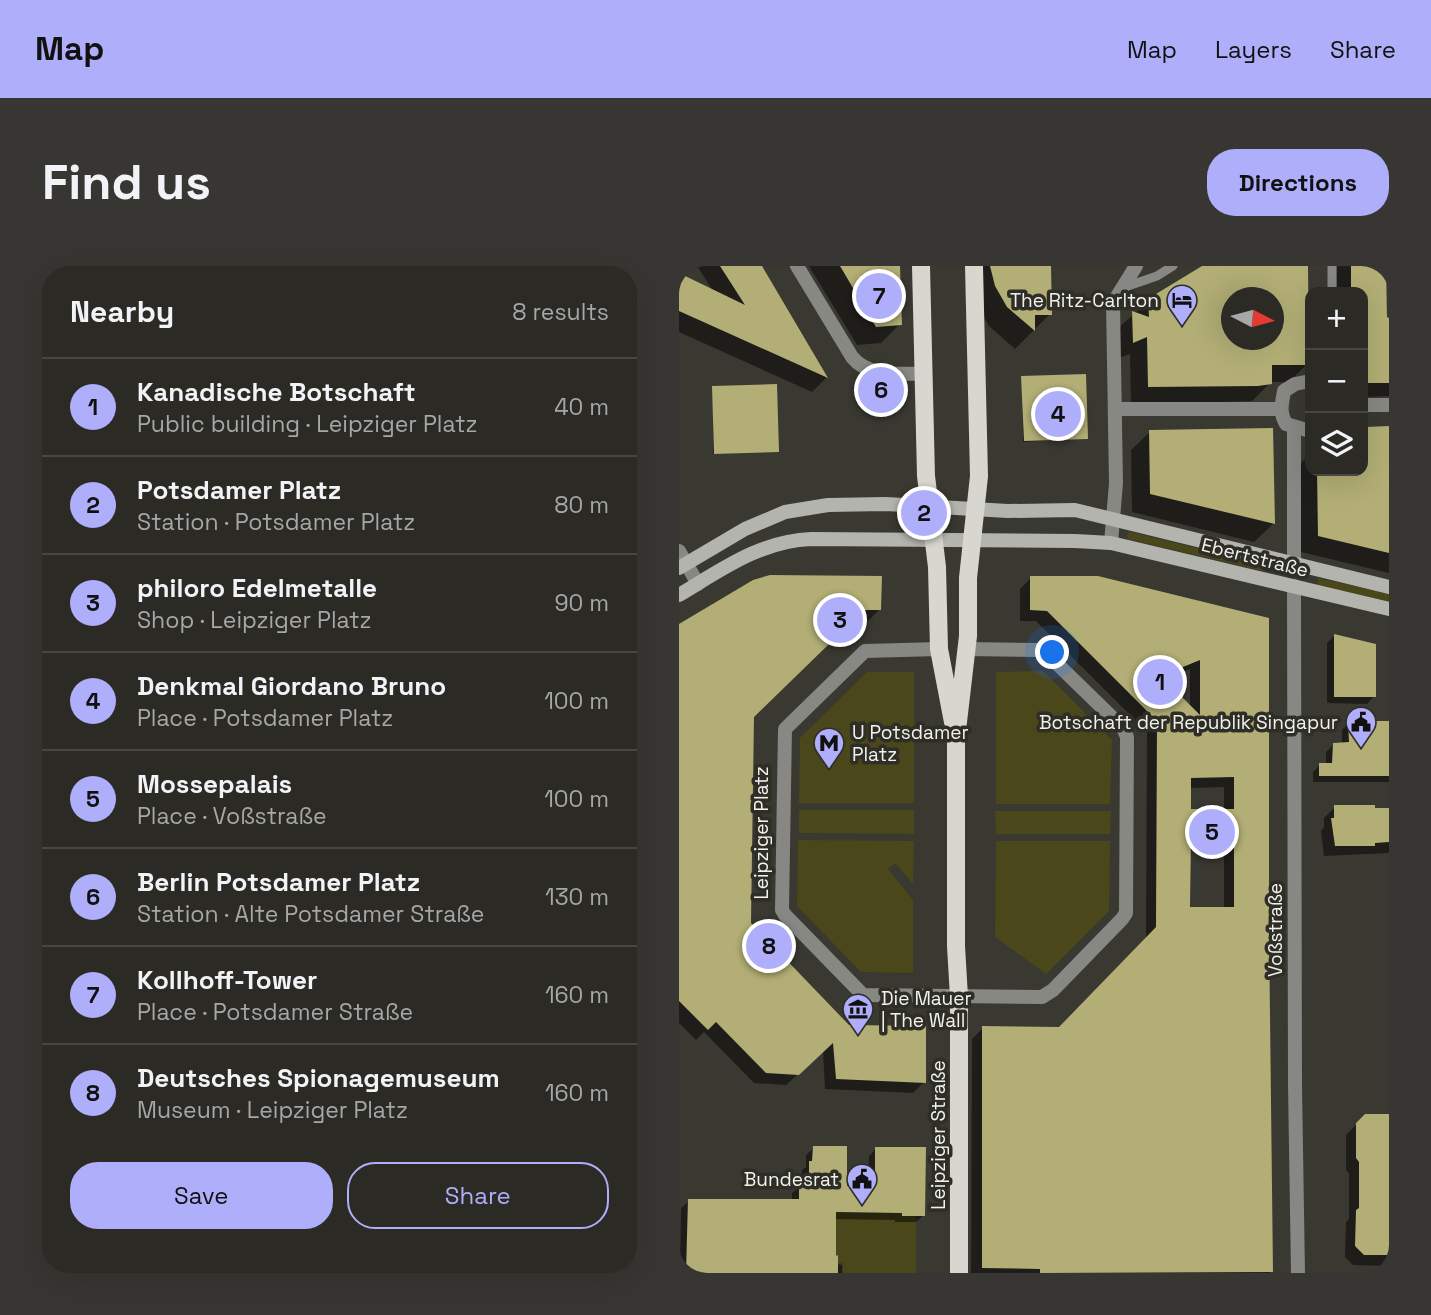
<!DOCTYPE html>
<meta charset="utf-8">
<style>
body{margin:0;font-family:"Space Grotesk",sans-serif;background:#373632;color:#f1f3f6}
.controls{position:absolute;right:21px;top:21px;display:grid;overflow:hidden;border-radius:14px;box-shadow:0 7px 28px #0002}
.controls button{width:63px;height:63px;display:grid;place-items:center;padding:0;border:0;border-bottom:2px solid #474642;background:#2b2a25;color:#f1f3f6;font:35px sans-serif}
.compass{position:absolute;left:542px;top:21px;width:63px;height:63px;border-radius:50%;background:#2b2a25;box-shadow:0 7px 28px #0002;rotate:96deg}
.you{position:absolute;left:374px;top:387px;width:24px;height:24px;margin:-18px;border:5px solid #fff;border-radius:50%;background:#1a73e8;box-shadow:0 0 0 10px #1a73e833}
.badge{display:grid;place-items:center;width:46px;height:46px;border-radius:50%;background:#afaefa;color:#111;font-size:23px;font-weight:700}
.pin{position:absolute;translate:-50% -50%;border:4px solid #fff;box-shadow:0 2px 7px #0006}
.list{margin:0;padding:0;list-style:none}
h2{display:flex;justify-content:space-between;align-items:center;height:91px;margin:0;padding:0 28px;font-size:30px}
h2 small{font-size:23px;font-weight:400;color:#a6a7a7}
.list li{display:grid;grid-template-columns:46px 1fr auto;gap:21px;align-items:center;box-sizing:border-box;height:98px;padding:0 28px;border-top:2px solid #474642}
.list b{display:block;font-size:26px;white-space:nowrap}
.list p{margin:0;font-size:23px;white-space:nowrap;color:#a6a7a7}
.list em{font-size:23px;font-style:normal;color:#a6a7a7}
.actions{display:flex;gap:14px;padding:21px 28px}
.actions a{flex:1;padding:16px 0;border:2px solid #afaefa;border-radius:28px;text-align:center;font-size:24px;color:#afaefa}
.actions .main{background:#afaefa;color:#111}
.icon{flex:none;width:38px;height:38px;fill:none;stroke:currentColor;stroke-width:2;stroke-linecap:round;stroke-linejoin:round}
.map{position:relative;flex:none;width:710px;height:1007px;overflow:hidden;border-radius:28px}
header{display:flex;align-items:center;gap:42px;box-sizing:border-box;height:98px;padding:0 35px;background:#afaefa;color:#111}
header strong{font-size:33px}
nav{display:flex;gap:38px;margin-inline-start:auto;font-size:24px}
.intro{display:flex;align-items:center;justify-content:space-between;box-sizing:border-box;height:168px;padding:0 42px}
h1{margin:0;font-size:49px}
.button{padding:18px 32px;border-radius:28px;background:#afaefa;color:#111;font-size:24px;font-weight:700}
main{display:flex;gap:42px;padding:0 42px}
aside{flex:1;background:#2b2a25;border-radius:28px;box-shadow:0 7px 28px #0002}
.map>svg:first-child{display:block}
.green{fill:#4a471a}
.shadow{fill:#0007;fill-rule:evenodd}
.building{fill:#b2ae75;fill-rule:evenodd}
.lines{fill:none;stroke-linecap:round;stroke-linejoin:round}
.lane{stroke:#878783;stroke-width:9}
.street{stroke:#878783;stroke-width:14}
.secondary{stroke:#b4b4ae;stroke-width:14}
.primary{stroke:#d7d6cf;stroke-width:18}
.labels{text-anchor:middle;stroke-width:7;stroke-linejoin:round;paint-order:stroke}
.poi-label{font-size:19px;fill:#f2f2ed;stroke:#2e2e27;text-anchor:end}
.street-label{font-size:19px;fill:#f2f2ed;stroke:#2e2e27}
</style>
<header>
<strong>Map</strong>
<nav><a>Map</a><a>Layers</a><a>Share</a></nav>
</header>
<div class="intro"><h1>Find us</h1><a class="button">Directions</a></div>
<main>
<aside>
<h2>Nearby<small>8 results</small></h2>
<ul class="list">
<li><span class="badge">1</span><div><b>Kanadische Botschaft</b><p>Public building · Leipziger Platz</p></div><em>40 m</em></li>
<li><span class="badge">2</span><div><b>Potsdamer Platz</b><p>Station · Potsdamer Platz</p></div><em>80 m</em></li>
<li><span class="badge">3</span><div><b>philoro Edelmetalle</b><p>Shop · Leipziger Platz</p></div><em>90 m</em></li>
<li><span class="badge">4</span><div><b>Denkmal Giordano Bruno</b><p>Place · Potsdamer Platz</p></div><em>100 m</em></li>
<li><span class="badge">5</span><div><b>Mossepalais</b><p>Place · Voßstraße</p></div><em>100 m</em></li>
<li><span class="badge">6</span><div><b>Berlin Potsdamer Platz</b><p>Station · Alte Potsdamer Straße</p></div><em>130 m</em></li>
<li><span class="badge">7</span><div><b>Kollhoff-Tower</b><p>Place · Potsdamer Straße</p></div><em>160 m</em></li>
<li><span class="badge">8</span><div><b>Deutsches Spionagemuseum</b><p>Museum · Leipziger Platz</p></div><em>160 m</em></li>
</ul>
<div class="actions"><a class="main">Save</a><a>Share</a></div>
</aside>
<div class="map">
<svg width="710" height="1007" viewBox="0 0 710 1007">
<rect width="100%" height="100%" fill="#393831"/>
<g class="green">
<path d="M451 266 587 299 585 305 449 273 448 268Z"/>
<path d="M639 312 710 328V336L639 319Z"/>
<path d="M364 405 433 474 431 538H317V406Z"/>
<path d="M188 406H235V537H120L121 472Z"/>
<path d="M120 544H235V568L120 567Z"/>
<path d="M316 545H432L431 568H317Z"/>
<path d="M119 574 235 575 234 618 216 597 209 603 234 634V707L182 706 118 640Z"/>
<path d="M317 575H431L430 645 367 708 316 671Z"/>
<path d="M157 946 223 947 237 950V1007H164V997H159V990H157Z"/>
</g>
<g class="shadow">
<path d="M18 0H80L147 112 133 126 0 66V9L34 25Z"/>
<path d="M130 0H220L221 58 202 77 178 79Z"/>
<path d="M293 0H370L371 48 336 83 310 60 298 40Z"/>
<path d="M526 0H627L628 98 610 116H592L573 135 452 139 451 88 436 93V65L473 32ZM552 32H594V74H552Z"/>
<path d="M658 0H705L710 79V130L684 131V26H658Z"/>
<path d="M343 111 408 172 344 176Z"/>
<path d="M34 122 98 185 34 188Z"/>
<path d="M710 162V307L622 286 621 198 631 187V205H684V166L688 163Z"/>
<path d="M592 164 594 258 575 276 453 246 452 184 471 166Z"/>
<path d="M352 312 588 353V662L592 1005 590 1007H292L293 773 304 762H380L467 674 468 466 357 355H341V323ZM511 403V442L484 414ZM545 521V544H510V522ZM510 584H545V643H510Z"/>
<path d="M83 313 200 344 189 355H172L74 451 71 657 169 761 245 816 234 827 146 823 144 785 107 819 75 817 25 766 17 774 0 757V360Z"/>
<path d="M655 370 695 430 688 438 648 437V377Z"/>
<path d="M670 457H710V516H634V506L641 499H647V486L654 479 663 478V464Z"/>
<path d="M656 541 710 543V587L645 590 642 565 645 561V552Z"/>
<path d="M686 850 710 957 708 1000 674 999 666 991 667 956 670 953V907L667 904V869Z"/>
<path d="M135 882 166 922H189L190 890 197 883 245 949 237 956H216V954L155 953V991L157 998 163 999V1007H1L2 942 10 935H113V927L123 919V904L127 901V889Z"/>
</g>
<g class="building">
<path d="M41 0H83L149 112 0 45V7L66 39Z"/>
<path d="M161 0H221L223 59 197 61Z"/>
<path d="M311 0H372L373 49H356V65L328 41 316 20Z"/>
<path d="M523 0H629L630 99H593V118L579 120 469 121 468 71 454 77 453 45 470 51 469 34 472 31ZM552 32H594V74H552Z"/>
<path d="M672 0H707L708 51 710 52V117H686L684 26H672Z"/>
<path d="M407 108 409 173 345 175 342 110Z"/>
<path d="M98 118 100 186 35 188 33 120Z"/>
<path d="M710 160V287L639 270 638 205H684V178H687V161Z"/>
<path d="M594 162 596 258 471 228 470 164Z"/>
<path d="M91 309 203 310 202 344H185L75 451 72 657 170 759 247 760V817L157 813 154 777 120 809 87 807 37 756 29 764 0 735V358L74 314Z"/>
<path d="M351 310H419L590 352V662L594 1006 361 1007V1003L303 1002V760L380 761 477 661 478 455 368 345 351 344ZM521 394V449L482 410ZM555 511V543H512V512ZM512 574H555V641H511Z"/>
<path d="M655 368 697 378V431H655Z"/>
<path d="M669 455H710V510H640V497H653L654 477 670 476Z"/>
<path d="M655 539H696V542H710V576L696 577V580H656L652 552H655Z"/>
<path d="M686 848H710V989H685L676 980 677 944 680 942V896L677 892V857Z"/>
<path d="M134 880H168V920H196V881H247L246 950H223V947L157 946V990L159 989V1007H7L9 933H120V918H130V895H133Z"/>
</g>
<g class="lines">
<g class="lane">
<path d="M653 0V26"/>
<path d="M443 22 478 10 494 0"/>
</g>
<g class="street">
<path d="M118 0 173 91C190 112 220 107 245 108"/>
<path d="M631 115 616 118 605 125C603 138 600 146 607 158L631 165"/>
<path d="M684 139H710"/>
<path d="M437 143H602"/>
<path d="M615 162V298"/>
<path d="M432 277 437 217 434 37 457 0"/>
<path d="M0 285 19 318"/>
<path d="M615 320 616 820 619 1007"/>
<path d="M260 383 186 385 106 463 103 644 106 649 184 729 363 731 374 724 443 653 447 647 448 471 444 462 366 386 359 384 287 383"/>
</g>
<g class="secondary">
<path d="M0 302 66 263 106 246 149 239 207 238 329 245 396 244 710 321"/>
<path d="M0 329C42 304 81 275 132 273L396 275 432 277 710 343"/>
</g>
<g class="primary">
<path d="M242 0 247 210 258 301 260 383 274 456"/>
<path d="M280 1007V731L277 680V473L289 370V312L300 210 295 0"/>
</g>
</g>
<defs>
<g id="hotel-pin" transform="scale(1.575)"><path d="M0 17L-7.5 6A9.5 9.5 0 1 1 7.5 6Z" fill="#afaefa" stroke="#2e2e27"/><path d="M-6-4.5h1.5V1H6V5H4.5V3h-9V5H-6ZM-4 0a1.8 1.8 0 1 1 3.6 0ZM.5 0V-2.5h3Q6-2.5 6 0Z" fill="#111"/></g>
<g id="civic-pin" transform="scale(1.575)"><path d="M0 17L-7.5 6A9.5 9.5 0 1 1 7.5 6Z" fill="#afaefa" stroke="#2e2e27"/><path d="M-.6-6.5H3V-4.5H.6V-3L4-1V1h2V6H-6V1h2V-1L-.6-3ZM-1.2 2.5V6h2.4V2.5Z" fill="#111"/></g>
<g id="metro-pin" transform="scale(1.575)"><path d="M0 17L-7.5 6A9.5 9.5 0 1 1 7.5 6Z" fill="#afaefa" stroke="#2e2e27"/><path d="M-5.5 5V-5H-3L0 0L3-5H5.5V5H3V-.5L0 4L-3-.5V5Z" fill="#111"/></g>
<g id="museum-pin" transform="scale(1.575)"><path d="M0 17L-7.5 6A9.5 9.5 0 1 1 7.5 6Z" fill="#afaefa" stroke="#2e2e27"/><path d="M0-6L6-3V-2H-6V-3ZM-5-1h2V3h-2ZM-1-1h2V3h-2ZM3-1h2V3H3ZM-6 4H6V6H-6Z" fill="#111"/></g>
</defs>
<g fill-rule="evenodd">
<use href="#hotel-pin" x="503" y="34"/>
<use href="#civic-pin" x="682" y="456"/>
<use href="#metro-pin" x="150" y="477"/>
<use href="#museum-pin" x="179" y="743"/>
<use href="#civic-pin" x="183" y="913"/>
</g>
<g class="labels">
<g class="poi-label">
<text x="480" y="41">The Ritz-Carlton</text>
<text x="659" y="463">Botschaft der Republik Singapur</text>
<text x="173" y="473" text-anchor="start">U Potsdamer<tspan x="173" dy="22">Platz</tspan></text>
<text x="202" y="739" text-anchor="start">Die Mauer<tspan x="202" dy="22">| The Wall</tspan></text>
<text x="160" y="920">Bundesrat</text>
</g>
<g class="street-label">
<text transform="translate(576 291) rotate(14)" y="7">Ebertstraße</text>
<text transform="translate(82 567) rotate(-90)" y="7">Leipziger Platz</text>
<text transform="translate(596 664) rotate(-90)" y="7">Voßstraße</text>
<text transform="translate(259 869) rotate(-90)" y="7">Leipziger Straße</text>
</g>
</g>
</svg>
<div class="controls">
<button>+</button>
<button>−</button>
<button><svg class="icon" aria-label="layers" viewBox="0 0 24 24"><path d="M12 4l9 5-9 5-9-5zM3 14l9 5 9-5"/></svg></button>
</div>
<svg class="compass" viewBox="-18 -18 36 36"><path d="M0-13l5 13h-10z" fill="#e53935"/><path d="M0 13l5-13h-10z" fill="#a6a7a7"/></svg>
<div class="you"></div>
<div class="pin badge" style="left:481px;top:416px">1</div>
<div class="pin badge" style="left:245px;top:247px">2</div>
<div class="pin badge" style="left:161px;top:354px">3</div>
<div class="pin badge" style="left:379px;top:148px">4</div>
<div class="pin badge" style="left:533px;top:566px">5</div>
<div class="pin badge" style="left:202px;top:124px">6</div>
<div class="pin badge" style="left:200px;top:30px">7</div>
<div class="pin badge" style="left:90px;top:680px">8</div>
</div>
</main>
